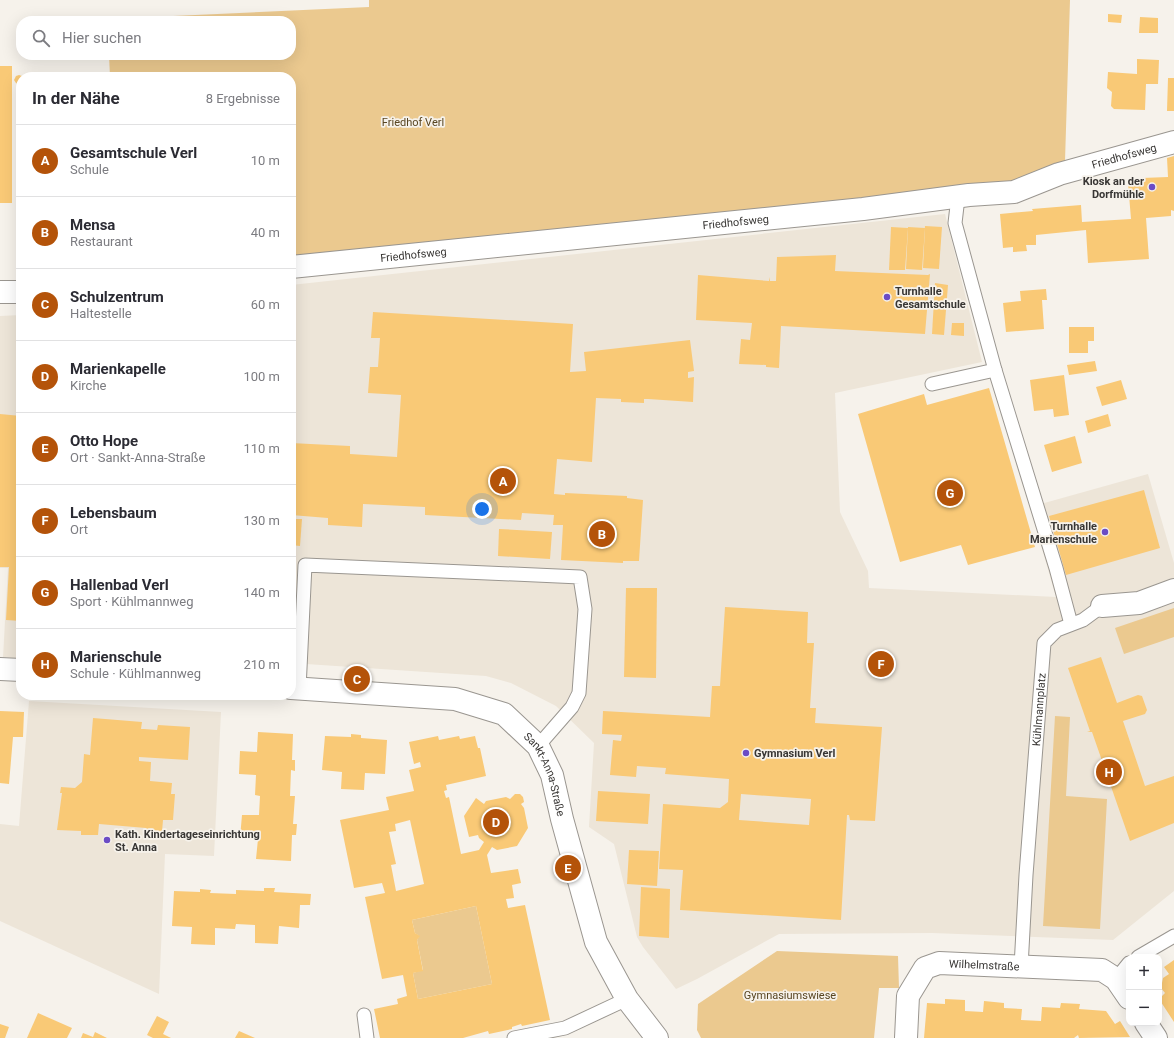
<!DOCTYPE html>
<html lang="de">
<meta charset="utf-8">
<style>
body{margin:0;font-family:Roboto,sans-serif;background:#f2f2f3;color:#2b2b33}
.controls{position:absolute;right:12px;bottom:12px;display:grid;overflow:hidden;border-radius:8px;box-shadow:0 4px 16px #0002}
.controls button{width:36px;height:36px;display:grid;place-items:center;padding:0;border:0;border-bottom:1px solid #e1e1e2;background:#fff;color:#2b2b33;font:20px sans-serif}
.you{position:absolute;left:482px;top:509px;width:14px;height:14px;margin:-10px;border:3px solid #fff;border-radius:50%;background:#1a73e8;box-shadow:0 0 0 6px #1a73e833}
.badge{display:grid;place-items:center;width:26px;height:26px;border-radius:50%;background:#b45309;color:#fff;font-size:13px;font-weight:700}
.pin{position:absolute;translate:-50% -50%;border:2px solid #fff;box-shadow:0 1px 4px #0006}
.list{margin:0;padding:0;list-style:none}
h2{display:flex;justify-content:space-between;align-items:center;height:52px;margin:0;padding:0 16px;font-size:17px}
h2 small{font-size:13px;font-weight:400;color:#7c7c81}
.list li{display:grid;grid-template-columns:26px 1fr auto;gap:12px;align-items:center;box-sizing:border-box;height:72px;padding:0 16px;border-top:1px solid #e1e1e2}
.list b{display:block;font-size:15px;white-space:nowrap}
.list p{margin:0;font-size:13px;white-space:nowrap;color:#7c7c81}
.list em{font-size:13px;font-style:normal;color:#7c7c81}
.icon{flex:none;width:22px;height:22px;fill:none;stroke:currentColor;stroke-width:2;stroke-linecap:round;stroke-linejoin:round}
.map{position:relative;flex:none;width:1174px;height:1038px;overflow:hidden}
.search{position:absolute;background:#fff;box-shadow:0 4px 16px #0002;left:16px;top:16px;width:280px;height:44px;display:flex;align-items:center;gap:10px;box-sizing:border-box;padding:0 14px;border-radius:16px;color:#7c7c81;font-size:15px}
.panel{position:absolute;background:#fff;box-shadow:0 4px 16px #0002;left:16px;top:72px;width:280px;height:628px;border-radius:16px}
.map>svg:first-child{display:block}
.built{fill:#ede5d8}
.green{fill:#ebc98f}
.building{fill:#f9c976;fill-rule:evenodd}
.lines{fill:none;stroke-linecap:round;stroke-linejoin:round}
.lane-casing{stroke:#9a9690;stroke-width:15}
.street-casing{stroke:#9a9690;stroke-width:24}
.lane{stroke:#fff;stroke-width:13}
.street{stroke:#fff;stroke-width:22}
.poi-dot{fill:#6b4cc5;stroke:#f6f2eb;stroke-width:1.5}
.labels{text-anchor:middle;stroke-width:3.5;stroke-linejoin:round;paint-order:stroke}
.park-label{font-size:11px;fill:#584521;stroke:#f6f2eb}
.street-label{font-size:11px;fill:#383634;stroke:#f6f2eb}
.poi-label{font-size:11px;font-weight:bold;fill:#383634;stroke:#f6f2eb;text-anchor:start}
</style>
<div class="map">
<svg width="1174" height="1038" viewBox="0 0 1174 1038">
<rect width="100%" height="100%" fill="#f6f2eb"/>
<g class="built">
<path d="M945 214 982 362 835 393 840 512 868 571 869 588 1056 597 1030 507 1148 474 1174 563V891L1113 940 932 933 779 934 697 979 676 989 643 947 637 937 614 844 589 827 594 743 556 706 511 683 486 676 291 663V285Z"/>
<path d="M21 315V659L3 657 8 568H0V316Z"/>
<path d="M29 701 221 712 214 856 165 854 159 994 0 921V824L19 826Z"/>
</g>
<g class="green">
<path d="M369 0H1070L1065 161 1015 183 946 189 291 257V77H110L109 55H291V21H108L107 19 369 7Z"/>
<path d="M1174 608V637L1124 654 1115 628Z"/>
<path d="M1055 716 1070 717 1066 796 1107 799 1100 929 1043 926Z"/>
<path d="M476 906 492 984 418 999 413 973 423 970 417 940 419 936 415 933 412 920Z"/>
<path d="M777 951 898 956 899 988H879L874 1038H701L697 1030 698 1004Z"/>
</g>
<g class="building">
<path d="M1108 14 1122 15 1121 23 1108 22Z"/>
<path d="M1140 17 1158 18V33H1139Z"/>
<path d="M1137 59 1159 60 1158 84H1146L1145 110 1114 109 1111 106 1112 92 1107 88 1108 72 1137 74Z"/>
<rect x="0" y="66" width="12" height="137"/>
<path d="M19 75 25 77H21V85H19L16 83 14 80 16 76Z"/>
<path d="M1168 78H1174V111H1167Z"/>
<path d="M1174 156V211L1171 210V216L1146 218 1149 259 1088 263 1086 230 1036 235V245H1026L1027 251 1013 252V247L1003 248 1000 214 1033 211 1032 209 1081 205 1082 222 1131 219 1128 183 1142 182V178L1168 177 1167 158Z"/>
<path d="M925 226 942 227 939 269 923 268Z"/>
<path d="M891 227 908 228 905 270H889Z"/>
<path d="M908 227 925 228 922 270 906 269Z"/>
<path d="M836 255 835 271 928 275 930 274 925 334 781 326 779 368 766 367V365L739 364 741 339 750 340 752 323 696 320 698 275 769 281 770 277V281H776L777 257Z"/>
<path d="M935 283 948 285 944 335 932 334Z"/>
<path d="M1046 289 1047 300H1042L1044 329 1006 332 1003 303 1021 301 1020 291Z"/>
<path d="M373 312 573 324 570 372 586 371 584 352 690 340 694 371 688 372V378L694 377 693 402 648 399H644V403L621 402V399L596 398 592 462 557 459 554 494 565 495V493L627 496V498L643 500 639 561H623V563L561 560 563 525H553L554 515 522 513 521 520 425 515V507L363 504 362 527 328 525V518L291 515V443L350 446V454L397 457 401 395 368 393 370 367H378L380 338H371Z"/>
<path d="M952 323H964V336L951 335Z"/>
<path d="M1069 327H1094V341H1088V353H1069Z"/>
<path d="M1095 361 1097 371 1069 375 1067 365Z"/>
<path d="M1064 375 1069 415 1054 417 1053 409 1034 411 1030 380Z"/>
<path d="M1121 380 1127 399 1102 406 1096 387Z"/>
<path d="M989 388 1035 547 968 565 961 545 900 562 858 414 924 394 927 405Z"/>
<path d="M0 414 21 416V621L6 620 9 567H0Z"/>
<path d="M1108 414 1111 426 1088 433 1085 421Z"/>
<path d="M1075 436 1082 463 1052 472 1044 445Z"/>
<path d="M1144 490 1160 548 1066 575 1049 516Z"/>
<path d="M291 519H302L300 546 291 545Z"/>
<path d="M499 529 552 532 550 559 498 556Z"/>
<path d="M626 588H657L656 678 624 677Z"/>
<path d="M725 607 808 612 807 643H814L810 708H816L815 723 882 727 875 821 850 820 849 815H847L841 920 680 910 683 870 659 869 663 804 720 808 728 802 729 779 665 774 666 768 637 766 636 777 610 775 613 740 621 741 622 735 602 734 603 711 710 717 712 686H720ZM741 794 811 799 809 825 739 820Z"/>
<path d="M1101 657 1117 703 1138 695 1142 696 1147 710 1145 714 1123 721 1145 786 1174 776V823L1130 841 1092 732H1087L1090 731 1068 668Z"/>
<path d="M0 711 24 712 23 737H13L9 784 0 783Z"/>
<path d="M93 718 142 722 141 729H144L157 730 158 725 190 727 188 760 139 757V761L151 762 150 781 172 783 171 794H175L173 820H163L162 832 146 831V828L99 824 98 835H81V831L57 830 62 793H60L61 787 75 788 82 782 84 754 90 755Z"/>
<path d="M258 732 293 734 292 760H295V771L291 770 290 796H295L293 824H297L296 835H292L291 861 256 859 258 839 240 838 242 815H259L260 796 255 795 256 775 239 774 240 751 257 752Z"/>
<path d="M351 734 361 735V738L387 740 385 774 365 773 364 790 341 789 342 772 322 770 325 736 351 737Z"/>
<path d="M438 736 439 740 459 736 460 739 475 736 478 748H480L486 776 446 785 447 790 444 791 446 798 449 797 461 854 479 850 484 842 479 838 478 835 469 837 464 816 476 798 484 804 486 801 506 797 510 799 515 794H520L523 797 524 802 521 804 524 808 528 828 517 846 497 850 492 847 487 855 491 873 518 869 521 883 512 885 514 898 506 899 508 908 525 905 550 1020 522 1026 521 1024 512 1027V1029L489 1034 488 1031 463 1038H380L374 1009 398 1004 397 999 407 996 403 975 382 979 365 897 385 893 382 883 354 888 340 820 389 810 386 797 414 791 409 770 421 767 420 762 414 764 409 742ZM410 820 424 884 396 891 391 865 396 864 389 832 396 831 395 824ZM476 906 492 984 418 999 413 973 423 971 417 940 420 936 415 933 412 920Z"/>
<path d="M598 791 650 794 648 824 596 821Z"/>
<path d="M629 850 659 851 657 886 627 884Z"/>
<path d="M641 887 670 889 669 938 639 936Z"/>
<path d="M264 888H275L274 892 311 894 310 905H300L299 928 279 926 278 944 255 943V925L236 924 235 929 215 928V945L191 944 192 927 172 926 174 891 200 892V889L211 890 210 893 236 894V890L264 891Z"/>
<path d="M1174 960V1022L1159 999 1165 993 1161 988 1163 978 1169 974 1164 967Z"/>
<path d="M945 999 965 1000V1011L983 1012 984 1001 1004 1003V1008L1022 1009 1021 1020 1041 1021 1042 1007 1060 1008 1061 1003 1080 1004 1079 1009 1106 1011 1115 1024 1120 1021 1130 1037 1079 1038 1078 1035 1074 1038H924L927 1003 945 1004Z"/>
<path d="M38 1013 72 1028 67 1038H27Z"/>
<path d="M157 1016 169 1022 163 1034 171 1038H153L147 1035Z"/>
<path d="M0 1024 9 1027 5 1038H0Z"/>
<path d="M239 1031 255 1038H235Z"/>
<path d="M95 1032 107 1038H81L83 1033 93 1037Z"/>
</g>
<g class="lines">
<g class="lane-casing">
<g id="lane">
<path d="M956 196 957 206 955 223 995 370 1056 568 1071 624"/>
<path d="M932 384 995 370"/>
<path d="M299 689 305 565 580 577 585 609 579 693 572 707 538 746"/>
<path d="M1138 957 1174 936"/>
<path id="s1" d="M1021 967 1026 875 1044 643 1057 630 1083 620 1102 606"/>
<path d="M1116 979 1129 963"/>
<path d="M364 1015 367 1038"/>
<path d="M514 1038 565 1028 627 999"/>
</g>
</g>
<g class="street-casing">
<g id="street">
<path id="s2" d="M291 267 863 209 969 195 1014 192 1059 174 1174 142"/>
<path d="M0 292H21"/>
<path d="M1102 606 1139 603 1174 590"/>
<path d="M0 669 21 670"/>
<path id="s3" d="M291 688 455 699 504 714 538 746 552 775 562 819 596 942 627 999 657 1038"/>
<path d="M1146 1023 1156 1038"/>
<path id="s4" d="M906 1038 908 996 925 968 939 963 1102 970 1116 979 1129 998"/>
</g>
</g>
<use href="#lane" class="lane"/>
<use href="#street" class="street"/>
</g>
<g class="poi-dot">
<circle cx="1152" cy="187" r="4"/>
<circle cx="887" cy="297" r="4"/>
<circle cx="1105" cy="532" r="4"/>
<circle cx="746" cy="753" r="4"/>
<circle cx="107" cy="840" r="4"/>
</g>
<g class="labels">
<g class="park-label">
<text x="413" y="126">Friedhof Verl</text>
<text x="790" y="999">Gymnasiumswiese</text>
</g>
<g class="street-label">
<text dy="4" stroke="none"><textPath href="#s2" startOffset="843">Friedhofsweg</textPath></text>
<text dy="4" stroke="none"><textPath href="#s2" startOffset="447">Friedhofsweg</textPath></text>
<text dy="4" stroke="none"><textPath href="#s2" startOffset="123">Friedhofsweg</textPath></text>
<text dy="4" stroke="none"><textPath href="#s1" startOffset="258">Kühlmannplatz</textPath></text>
<text dy="4" stroke="none"><textPath href="#s3" startOffset="291">Sankt-Anna-Straße</textPath></text>
<text dy="4" stroke="none"><textPath href="#s4" startOffset="135">Wilhelmstraße</textPath></text>
</g>
<g class="poi-label">
<text x="1144" y="185" text-anchor="end">Kiosk an der<tspan x="1144" dy="13">Dorfmühle</tspan></text>
<text x="895" y="295">Turnhalle<tspan x="895" dy="13">Gesamtschule</tspan></text>
<text x="1097" y="530" text-anchor="end">Turnhalle<tspan x="1097" dy="13">Marienschule</tspan></text>
<text x="754" y="757">Gymnasium Verl</text>
<text x="115" y="838">Kath. Kindertageseinrichtung<tspan x="115" dy="13">St. Anna</tspan></text>
</g>
</g>
</svg>
<div class="controls">
<button>+</button>
<button>−</button>
</div>
<div class="you"></div>
<div class="pin badge" style="left:503px;top:481px">A</div>
<div class="pin badge" style="left:602px;top:534px">B</div>
<div class="pin badge" style="left:357px;top:679px">C</div>
<div class="pin badge" style="left:496px;top:822px">D</div>
<div class="pin badge" style="left:568px;top:868px">E</div>
<div class="pin badge" style="left:881px;top:664px">F</div>
<div class="pin badge" style="left:950px;top:493px">G</div>
<div class="pin badge" style="left:1109px;top:772px">H</div>
<div class="search"><svg class="icon" aria-label="search" viewBox="0 0 24 24"><circle cx="10" cy="10" r="6"/><path d="M15 15l6 6"/></svg>Hier suchen</div>
<section class="panel">
<h2>In der Nähe<small>8 Ergebnisse</small></h2>
<ul class="list">
<li><span class="badge">A</span><div><b>Gesamtschule Verl</b><p>Schule</p></div><em>10 m</em></li>
<li><span class="badge">B</span><div><b>Mensa</b><p>Restaurant</p></div><em>40 m</em></li>
<li><span class="badge">C</span><div><b>Schulzentrum</b><p>Haltestelle</p></div><em>60 m</em></li>
<li><span class="badge">D</span><div><b>Marienkapelle</b><p>Kirche</p></div><em>100 m</em></li>
<li><span class="badge">E</span><div><b>Otto Hope</b><p>Ort · Sankt-Anna-Straße</p></div><em>110 m</em></li>
<li><span class="badge">F</span><div><b>Lebensbaum</b><p>Ort</p></div><em>130 m</em></li>
<li><span class="badge">G</span><div><b>Hallenbad Verl</b><p>Sport · Kühlmannweg</p></div><em>140 m</em></li>
<li><span class="badge">H</span><div><b>Marienschule</b><p>Schule · Kühlmannweg</p></div><em>210 m</em></li>
</ul>
</section>
</div>
